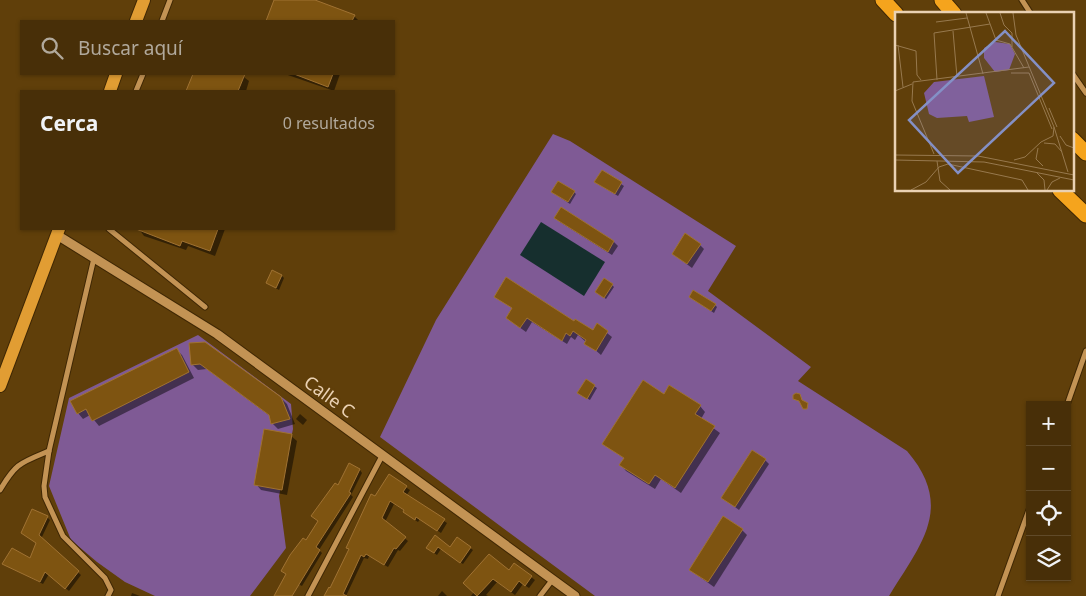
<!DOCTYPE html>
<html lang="es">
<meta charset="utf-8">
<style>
body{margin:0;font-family:"Noto Sans",sans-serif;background:#4f3712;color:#f1f3f6}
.controls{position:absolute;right:15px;bottom:15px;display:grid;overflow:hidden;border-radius:0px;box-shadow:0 1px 4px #0004}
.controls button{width:45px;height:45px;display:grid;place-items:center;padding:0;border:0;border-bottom:1px solid #604a29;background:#482f08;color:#f1f3f6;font:25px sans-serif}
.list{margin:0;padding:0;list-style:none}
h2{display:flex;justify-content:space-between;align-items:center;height:65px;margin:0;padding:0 20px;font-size:21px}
h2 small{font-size:16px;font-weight:400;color:#b1a99c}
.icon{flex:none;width:28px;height:28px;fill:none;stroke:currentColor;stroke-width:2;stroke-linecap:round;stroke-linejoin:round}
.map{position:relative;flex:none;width:1086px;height:596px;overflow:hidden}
.search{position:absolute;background:#482f08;box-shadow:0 1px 4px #0004;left:20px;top:20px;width:375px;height:55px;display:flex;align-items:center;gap:12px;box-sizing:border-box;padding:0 18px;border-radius:0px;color:#b1a99c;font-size:19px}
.panel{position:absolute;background:#482f08;box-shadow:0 1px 4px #0004;left:20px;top:90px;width:375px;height:140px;border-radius:0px}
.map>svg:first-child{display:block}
.green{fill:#7f5a95}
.water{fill:#162f2e}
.shadow{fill:#0007}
.building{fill:#7e5411;stroke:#a07232}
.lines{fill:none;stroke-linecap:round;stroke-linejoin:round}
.minor-casing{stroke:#3f2704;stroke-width:7}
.tertiary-casing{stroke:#3f2704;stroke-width:11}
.primary-casing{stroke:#3f2704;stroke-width:14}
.motorway-casing{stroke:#3f2704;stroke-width:17}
.minor{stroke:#c39354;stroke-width:5}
.tertiary{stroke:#c39354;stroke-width:9}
.primary{stroke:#e19d33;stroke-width:12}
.motorway{stroke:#f5a41d;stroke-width:15}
.labels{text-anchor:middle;stroke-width:4.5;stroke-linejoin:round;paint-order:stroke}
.street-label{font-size:18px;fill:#ead1b3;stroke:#603f0a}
.inset-road{fill:none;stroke:#97794e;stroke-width:1}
.view{fill:#8490c6;fill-opacity:0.15;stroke:#8490c6;stroke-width:2.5}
.inset-edge{fill:none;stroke:#ead1b3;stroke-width:2.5}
</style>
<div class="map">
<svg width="1086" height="596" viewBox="0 0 1086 596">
<rect width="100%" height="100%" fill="#603f0a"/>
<g class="green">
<path d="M553 134 570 141 736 246 708 291 811 367 798 381 907 451C955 507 921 544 889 596H595L380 437 436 320Z"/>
<path d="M198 335 291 404 293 429 279 496 286 548 250 596H155L125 582 97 562 71 540 49 486 69 398Z"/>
</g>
<path class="water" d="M541 222 605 262 584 296 520 255Z"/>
<g class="shadow">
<path d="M275 0H312L354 16 359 21H267Z"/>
<path d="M194 74H240L249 81 246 91H188Z"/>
<path d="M285 74H340L334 91Z"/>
<path d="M602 172 624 186 618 196 598 184Z"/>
<path d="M574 192 576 194 570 204 555 194Z"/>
<path d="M562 209 614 242 618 246 612 255 560 222 556 218Z"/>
<path d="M139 229H225L215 256 188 246 186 250 144 236Z"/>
<path d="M700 245 704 249 692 268 673 254Z"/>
<path d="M282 276 284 278 279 290 267 283Z"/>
<path d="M612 285 614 287 606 299 599 294Z"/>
<path d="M496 296 575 323 593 332 597 325 612 337 601 355 578 335 575 340 571 337 567 344 532 322 526 332 512 322 513 309Z"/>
<path d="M690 297 715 305 717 307 714 313Z"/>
<path d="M190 344 281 398 287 404 295 424 278 429 272 423 270 416 207 369 198 370 192 364Z"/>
<path d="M176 349 182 355 194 378 99 426 90 415 83 419 78 413Z"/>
<path d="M586 381 597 388 590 400 581 395Z"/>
<path d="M700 406 705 412 701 419 720 433 681 493 661 479 655 489 626 471 621 465 625 459 604 444Z"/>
<path d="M300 414 307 420 303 425 296 419Z"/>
<path d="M291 436 297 441 287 495 261 490 256 484Z"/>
<path d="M765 460 769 464 739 510 723 498Z"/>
<path d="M360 470 362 473 351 495 353 497 319 550 322 553 302 586 294 582 292 596H276L287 575 283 571 306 542 339 487Z"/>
<path d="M389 476 410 490 406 496 447 523 441 533 420 519 418 522 408 515 405 511 394 504 385 522 408 541 400 551 398 550 388 567 369 556 368 559 364 558 346 596H325L331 589 375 498Z"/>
<path d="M47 517 50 520 41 539 81 575 69 591 49 574 43 584 4 564 30 559 37 543 26 536Z"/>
<path d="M742 530 747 535 714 587 690 570Z"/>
<path d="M435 537 451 548H470L473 550 463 564 441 549 437 555 430 550Z"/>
<path d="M510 572 531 577 535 580 529 588 523 584 515 595 497 582 486 595 488 596H471L474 592 465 583Z"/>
<path d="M442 591 447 596H438Z"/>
<path d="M132 593 140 596H131Z"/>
</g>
<g class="building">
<path d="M274 0H315L355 15 352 21H266Z"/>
<path d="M193 74H245L238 91H186Z"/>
<path d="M294 74H333L328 87Z"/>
<path d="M602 170 622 182 615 194 594 182Z"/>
<path d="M558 181 575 191 568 202 551 192Z"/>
<path d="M561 207 614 241 608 252 554 218Z"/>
<path d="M136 229H218L210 251 182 241 180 246Z"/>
<path d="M685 233 701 244 687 264 672 254Z"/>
<path d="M272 270 282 275 276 288 266 283Z"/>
<path d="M506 277 574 321 575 319 593 330 597 323 608 331 596 351 584 344 586 340 573 331 570 336 566 333 562 341 527 318 520 328 506 318 512 308 494 297Z"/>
<path d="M604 278 613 284 604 298 595 292Z"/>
<path d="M693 290 716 304 711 311 689 297Z"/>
<path d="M205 342 281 397 290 419 271 424 269 415 200 364 191 365 189 343Z"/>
<path d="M177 348 189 372 92 421 86 409 77 414 70 401Z"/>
<path d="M586 379 595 385 587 399 577 393Z"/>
<path d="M643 380 664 394 669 385 701 405 695 414 715 426 675 488 655 475 649 484 619 465 624 458 602 444Z"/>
<path d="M796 393 800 394 802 400 808 403 807 409H803L799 401 793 399V395Z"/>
<path d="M264 429 292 434 282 490 254 485Z"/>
<path d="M752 450 766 459 735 507 721 498Z"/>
<path d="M349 463 360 469 349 492 351 493 316 547 320 550 292 596H274L286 574 281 571 290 555 303 538 306 540 318 521 311 516 335 483 338 485Z"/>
<path d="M389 474 407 486 403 492 445 519 437 531 416 517 415 520 403 512 404 510 390 501 382 518 406 537 396 549 394 548 384 565 366 554 364 557 361 555 343 594 347 596H324L329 587 330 588 349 549 346 548 371 494 375 496Z"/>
<path d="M32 509 48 516 39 535 79 571 65 589 45 572 40 582 2 564 12 548 30 558 36 543 21 533Z"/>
<path d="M723 516 743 529 708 582 689 570Z"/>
<path d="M435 535 450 547 457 537 471 547 460 563 438 547 434 553 426 548Z"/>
<path d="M489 554 509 570 514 563 532 576 525 586 519 581 511 592 493 579 477 596 463 583Z"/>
</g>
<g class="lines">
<g class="minor-casing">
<g id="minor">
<path d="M1022 0 1031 14"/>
<path d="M162 21 170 0"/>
<path d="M1072 73 1086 93"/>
<path d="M136 91 143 74"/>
<path d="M109 229 205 307"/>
<path d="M94 258 49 451 44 486 45 497 63 536 105 578 111 590 108 596"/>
<path d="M1067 405 1086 351"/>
<path d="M0 490C16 463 20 463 49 451"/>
<path d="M308 596 382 456"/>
<path d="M540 596 553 579"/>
<path d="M998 596 1030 507"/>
</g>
</g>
<g class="tertiary-casing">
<path id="tertiary" d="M57 235 217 334 575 596"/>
</g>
<g class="primary-casing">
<g id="primary">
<path d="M136 21 144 0"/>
<path d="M110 91 116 74"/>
<path d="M0 386 59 229"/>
</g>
</g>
<g class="motorway-casing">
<g id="motorway">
<path d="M883 0 896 14"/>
<path d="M942 0 954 14"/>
<path d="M1072 139 1086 153"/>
<path d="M1060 190 1086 215"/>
</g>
</g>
<use href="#minor" class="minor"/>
<use href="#tertiary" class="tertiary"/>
<use href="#primary" class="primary"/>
<use href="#motorway" class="motorway"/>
</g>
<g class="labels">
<g class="street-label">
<text transform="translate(329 397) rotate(36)" y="6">Calle C</text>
</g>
</g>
<g transform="translate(895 12)">
<rect width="179" height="179" fill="#603f0a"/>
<path d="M100 30 115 32 120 42 114 58 100 60 89 46V36ZM89 64 99 105 74 110 72 104 42 106 34 102 29 81 39 70Z" fill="#7f5a95"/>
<path class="inset-road" d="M71 1 88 62M91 1 101 28 115 32 129 56M105 1 109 13 117 21V35M118 1 121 23 159 115 173 160M41 10 72 6M58 19 62 65M0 33 21 39 22 63 26 68M3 33 8 75M116 61H134L157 117M42 68 39 21 95 12M0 79 17 72M154 96 162 115M165 124 171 133 179 136M149 131 160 132 167 140M143 136 141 147 148 154M39 142 17 89 18 70 134 55M0 143 83 144 179 163M0 148 89 150 179 168M119 148 130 145 146 130 158 124 159 115M42 149 45 169 55 178M142 161 149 168 150 178M16 178 31 170 44 155 53 152 127 168 133 178M152 178 157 170 165 166"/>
<path class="view" d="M110 19 159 71 63 161 14 108Z"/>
<rect width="179" height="179" class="inset-edge"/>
</g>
</svg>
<div class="controls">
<button>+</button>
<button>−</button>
<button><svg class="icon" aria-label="locate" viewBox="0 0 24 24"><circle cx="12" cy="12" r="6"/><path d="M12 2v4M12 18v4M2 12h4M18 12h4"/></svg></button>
<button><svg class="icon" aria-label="layers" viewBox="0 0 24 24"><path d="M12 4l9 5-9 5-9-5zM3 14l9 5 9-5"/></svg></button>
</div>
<div class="search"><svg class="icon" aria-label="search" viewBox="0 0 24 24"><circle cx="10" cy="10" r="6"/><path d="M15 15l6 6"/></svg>Buscar aquí</div>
<section class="panel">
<h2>Cerca<small>0 resultados</small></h2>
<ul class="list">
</ul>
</section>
</div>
